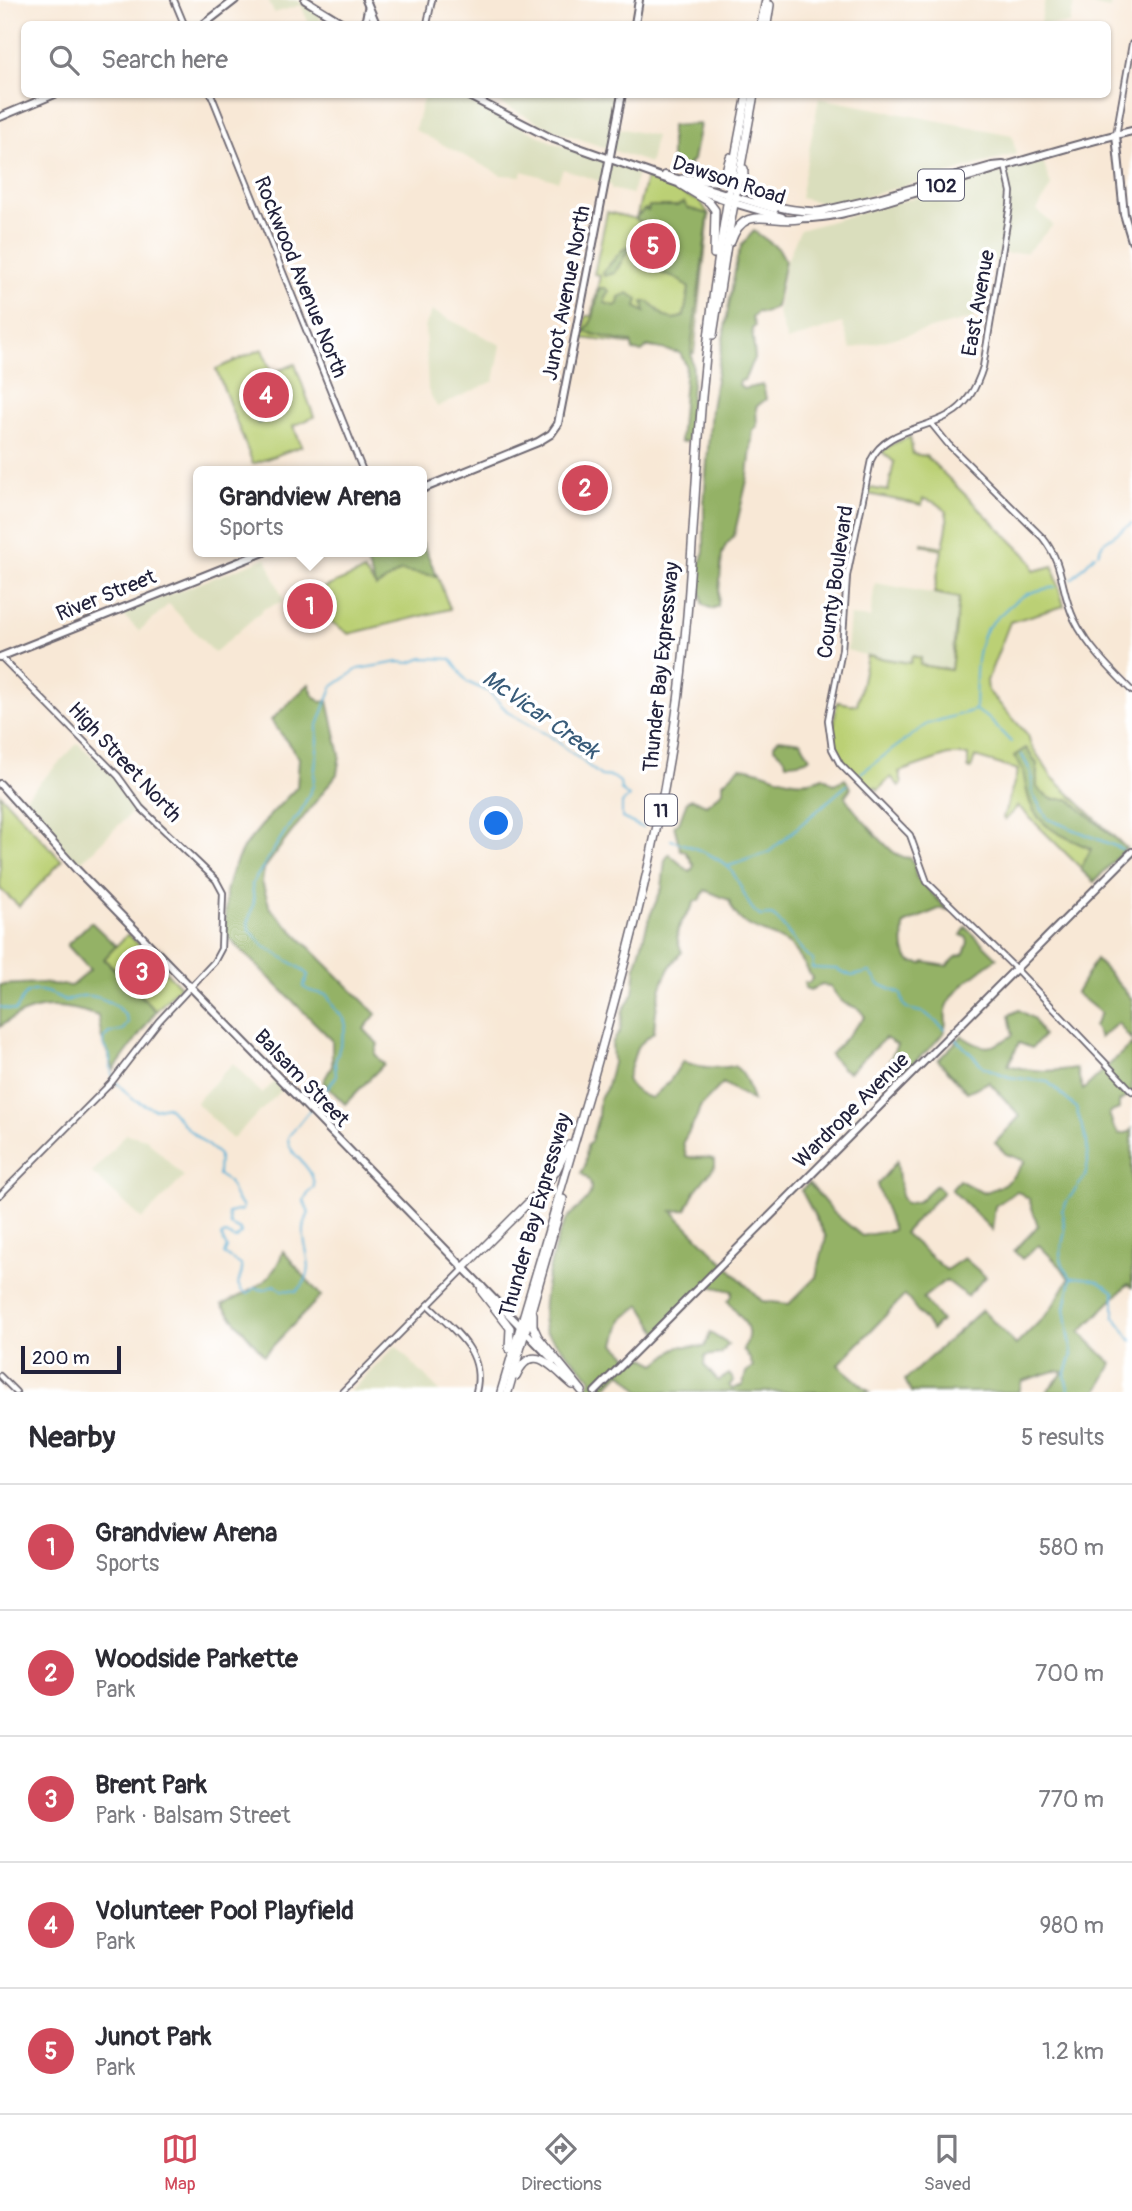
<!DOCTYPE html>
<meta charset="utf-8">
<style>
body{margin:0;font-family:Pangolin,sans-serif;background:#f7f7f7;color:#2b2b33}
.scale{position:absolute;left:21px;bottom:18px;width:100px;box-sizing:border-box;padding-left:7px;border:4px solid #22223b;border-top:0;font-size:19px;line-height:24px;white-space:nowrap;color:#22223b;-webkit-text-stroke:5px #fff;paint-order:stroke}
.you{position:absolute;left:497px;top:824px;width:24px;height:24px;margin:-18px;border:5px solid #fff;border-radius:50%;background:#1a73e8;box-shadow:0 0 0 10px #1a73e833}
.badge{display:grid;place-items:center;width:46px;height:46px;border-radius:50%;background:#d1495b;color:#fff;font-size:23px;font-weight:700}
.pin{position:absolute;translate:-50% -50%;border:4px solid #fff;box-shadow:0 2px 7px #0006}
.popup{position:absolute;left:193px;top:466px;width:234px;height:91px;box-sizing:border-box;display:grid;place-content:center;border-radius:10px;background:#fff;filter:drop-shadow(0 2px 5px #0005);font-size:23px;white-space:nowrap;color:#7c7c81}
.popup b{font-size:26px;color:#2b2b33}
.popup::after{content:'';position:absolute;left:50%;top:100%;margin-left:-14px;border:14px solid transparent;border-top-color:#fff}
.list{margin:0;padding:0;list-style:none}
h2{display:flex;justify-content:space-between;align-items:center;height:91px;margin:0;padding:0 28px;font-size:30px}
h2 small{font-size:23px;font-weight:400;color:#7c7c81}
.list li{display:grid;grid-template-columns:46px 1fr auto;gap:21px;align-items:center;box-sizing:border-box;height:126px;padding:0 28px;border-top:2px solid #e1e1e2}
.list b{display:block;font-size:26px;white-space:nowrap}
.list p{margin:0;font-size:23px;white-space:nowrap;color:#7c7c81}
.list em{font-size:23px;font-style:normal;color:#7c7c81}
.icon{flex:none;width:38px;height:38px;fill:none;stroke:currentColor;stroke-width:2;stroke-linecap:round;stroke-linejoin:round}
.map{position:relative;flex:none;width:1132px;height:1392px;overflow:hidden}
.search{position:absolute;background:#fff;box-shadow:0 2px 5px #0004;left:21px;right:21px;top:21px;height:77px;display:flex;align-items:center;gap:18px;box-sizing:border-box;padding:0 24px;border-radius:10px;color:#7c7c81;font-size:26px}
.sheet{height:721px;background:#fff}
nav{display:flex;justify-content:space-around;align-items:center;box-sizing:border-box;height:98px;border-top:2px solid #e1e1e2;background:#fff;font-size:19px;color:#7c7c81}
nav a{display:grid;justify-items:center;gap:4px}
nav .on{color:#d1495b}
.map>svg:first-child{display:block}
.built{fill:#dadebd}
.green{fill:#bbd074;stroke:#6e7958;stroke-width:2}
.forest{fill:#94b266;stroke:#5b6a50;stroke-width:2;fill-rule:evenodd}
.water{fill:#5ab0d6;stroke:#3e6988;stroke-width:2}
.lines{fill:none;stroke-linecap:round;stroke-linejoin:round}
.stream{stroke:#5ab0d6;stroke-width:2}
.minor-casing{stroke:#6d6771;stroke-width:8}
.major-casing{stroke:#6d6771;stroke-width:10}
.highway-casing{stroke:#6d6771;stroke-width:10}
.minor{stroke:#fff;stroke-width:4.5}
.major{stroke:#fff;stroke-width:6}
.highway{stroke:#fff;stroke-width:7}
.labels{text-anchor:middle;stroke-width:7;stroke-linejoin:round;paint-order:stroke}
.shield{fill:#fff;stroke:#646476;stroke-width:2}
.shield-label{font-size:19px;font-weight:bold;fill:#22223b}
.street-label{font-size:21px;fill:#22223b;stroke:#fff}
.water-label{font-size:23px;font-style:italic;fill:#385b79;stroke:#fff}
</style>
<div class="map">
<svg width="1132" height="1392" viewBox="0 0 1132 1392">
<rect width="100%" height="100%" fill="#fff"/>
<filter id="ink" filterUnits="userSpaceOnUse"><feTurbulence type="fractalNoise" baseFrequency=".0143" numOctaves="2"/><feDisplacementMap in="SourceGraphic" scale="14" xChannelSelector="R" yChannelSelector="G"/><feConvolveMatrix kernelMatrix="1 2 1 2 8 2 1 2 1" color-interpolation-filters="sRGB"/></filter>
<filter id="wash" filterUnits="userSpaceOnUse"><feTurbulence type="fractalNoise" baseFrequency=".00686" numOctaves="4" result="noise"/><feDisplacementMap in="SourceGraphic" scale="28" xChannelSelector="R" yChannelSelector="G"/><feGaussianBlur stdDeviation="1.57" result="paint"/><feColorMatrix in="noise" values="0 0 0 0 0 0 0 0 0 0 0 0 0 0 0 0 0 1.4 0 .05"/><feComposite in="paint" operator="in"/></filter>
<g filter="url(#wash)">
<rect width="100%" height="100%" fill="#f8e8d6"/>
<g class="built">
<path d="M268 0H297L318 13 323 24H309L301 5 274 13Z"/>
<path d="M1045 0H1111L1110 9 1074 2 1070 24H1040Z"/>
<path d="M603 94 619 99 614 127 655 136 650 163 556 131 484 95Z"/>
<path d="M424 95H456L554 143 638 172 632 194 611 189V185L563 169 558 181 522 171 521 176 501 175 415 130Z"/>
<path d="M819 98 1012 135 1016 154 844 203 819 202 800 198Z"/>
<path d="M1043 161 1051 186 1037 210 1053 225 1027 252 1009 254 1000 252 999 261 982 263 974 318 851 349 842 323 787 341 778 312 786 263 800 230Z"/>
<path d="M432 311 501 345 494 381 437 407 428 390 425 326Z"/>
<path d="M266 558 284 601 265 608 214 653 169 604 139 631 121 613Z"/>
<path d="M875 583 959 598 951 670 867 656 847 650 850 616 870 618Z"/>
<path d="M78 743 119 782 137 807 78 865 23 800Z"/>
<path d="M233 1063 262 1094 275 1081 283 1089 232 1139 196 1102Z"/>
<path d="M126 1134 146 1139 184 1177 142 1219 92 1173Z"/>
<path d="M396 1346 440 1392H350Z"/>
</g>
<g class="green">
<path d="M646 178 701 202 709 215 694 353 582 338 586 316H592L600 275 594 274 607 212 636 219Z"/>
<path d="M262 349 272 373 295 364 314 417 293 426 302 446 253 464 216 369Z"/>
<path d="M910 437 913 454 926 456 1024 553 1032 563 1034 571 1053 566 1064 606 1010 622 987 681 988 691 1028 735 1031 745 1052 777 1126 848 1094 881 1018 806 1005 820 1003 818 1018 770 975 757 971 769 968 768V755H948L899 772 902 784 899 786 891 777 878 790 875 787 872 790C838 756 828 751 837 702L857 705 867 656 910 663 912 656 921 658 920 665 951 670 959 598 934 593 942 550 922 545V543L943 547C948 522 955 505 923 499L922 505 868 494 870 488 888 491 894 462 882 452 892 444Z"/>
<path d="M402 569 437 575 450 609 349 634 332 622 321 589 364 571 373 583Z"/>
<path d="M0 794 62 861 19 906 0 889Z"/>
<path d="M128 934 180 986 156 1011 104 958Z"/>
</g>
<g class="forest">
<path d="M700 124 693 160 689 164 692 174 671 171V126Z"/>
<path d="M684 202 687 208 708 214V219L691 348 693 372 688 433 687 442H680L686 365 680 353 648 346 642 352 633 351 631 342 620 341 585 332 593 318 599 288H605L609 291 605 297V303L615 306 618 304 619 297 628 293 638 299 636 307 645 312 643 302H649C660 310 665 325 684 316L689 288 676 278 638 265 636 261 640 245 627 252 615 273 604 276 603 272 622 250 661 230V226L638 221 636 217 645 209 648 211 649 206H677Z"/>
<path d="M754 231 779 249 785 260 776 307 764 313 757 312 752 318 755 326 752 329 755 358C750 362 749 373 744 380L740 381 739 385 743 389 763 385 766 399 756 407 757 426 753 430 748 476 734 536 726 545 722 554 718 606 712 609 703 604 699 582V569L704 551V504L711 408 737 259 742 244Z"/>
<path d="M422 542 437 576 401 571 376 587 366 560 380 552H422Z"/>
<path d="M309 684 313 695 321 702 328 701 340 755 337 774 281 846 264 869 262 882 270 908 376 1014 364 1029 378 1044 375 1054 384 1064 345 1104 323 1082 332 1066V1040L225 934 226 892 232 870 243 848 271 814 297 787 299 758 271 720Z"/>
<path d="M779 739 801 742 810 758C804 762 792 763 786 763L785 758 774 748V744Z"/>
<path d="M1026 748 1037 764V787L1041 792 1052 799H1069L1126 848 1094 882 1082 871V866L1091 849C1062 835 1034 828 1027 792 1022 772 1027 774 1014 756Z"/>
<path d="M740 767C771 769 790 791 823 777L834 784 845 779 851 788 845 796C849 806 888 850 899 856 902 858 906 857 910 858L914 864 916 877 948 910 941 908 904 924C904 939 900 950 911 962L922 964 924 962 947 966 956 957 964 954 968 942 966 937 961 935 966 927 997 958C981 970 954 988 947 1007 943 1016 949 1023 943 1033 933 1048 913 1062 900 1075H890L885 1070 897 1045 885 1038 849 1072 843 1069 830 1055 865 1017C858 1006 856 1008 846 1004 840 1002 834 991 830 986L822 985 810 990 805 988 804 982 809 983 812 978C806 967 799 953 790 945 767 928 739 933 729 900L705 890 699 901H695C686 922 669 925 682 952 660 973 656 1003 654 1032L637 1047 627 1079C631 1089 642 1096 652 1098L669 1082 683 1061C697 1068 718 1069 734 1066 746 1073 749 1088 753 1101L723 1083 700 1107 696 1119 683 1142 686 1156C696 1160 705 1155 715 1160V1166L695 1191 686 1210 672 1211 762 1301 789 1304 816 1277 826 1237 801 1190 809 1183 833 1212 862 1236 893 1230 877 1185 897 1161 901 1196 906 1204 919 1201 936 1185 943 1192 904 1233 946 1270 964 1258 986 1277 967 1296 946 1280 923 1298 941 1321 932 1330 905 1295 838 1365 870 1392H641L621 1372 601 1392H586L591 1378 546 1332C537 1310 554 1240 566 1220 572 1210 585 1206 589 1196 594 1185 589 1179 581 1173L585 1166 587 1146 591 1141 598 1117 599 1100 606 1089 613 1063 612 1043 620 1031 623 1010 633 995 636 965 649 918 662 888 665 860 669 854 690 872 694 866 686 852 680 849 674 825 679 822 687 801 692 799 706 805 723 791V783ZM709 1286 732 1291V1296L728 1301C740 1320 757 1325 743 1350L749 1357 753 1367 746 1372 743 1385 732 1389 729 1386 734 1380 729 1374 718 1381 704 1365 705 1356 721 1354 728 1344 710 1333 705 1347 679 1346 656 1364 639 1355 632 1360 615 1344 622 1319 641 1305 659 1334Z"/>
<path d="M91 922 116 946 104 959 156 1011 114 1070 102 1039 98 1016C62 1003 31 1002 0 1027V985L40 983 71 986 90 970 67 945Z"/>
<path d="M1096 959 1132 999V1041L1118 1023 1100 1038 1094 1026 1101 1013 1076 993Z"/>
<path d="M1019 1010 1034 1019 1043 1036 1032 1048 1019 1043 1008 1065C1032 1072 1052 1072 1076 1068L1083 1090 1132 1043V1093L1119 1102V1109L1109 1113 1113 1125 1119 1134 1130 1132 1132 1129V1287L1128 1284 1080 1332 1112 1364 1097 1392H1046L1064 1372 1055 1371 1022 1381 1019 1392H911L905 1380 982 1310 1016 1345 1049 1312 1069 1279 1061 1267 1039 1245 1022 1259 1014 1251 1038 1226 1029 1199 1017 1191 995 1206 992 1230 951 1189 959 1180 983 1193C1006 1185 1011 1181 1025 1161L1006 1154 995 1143 1020 1116 989 1082 967 1092 938 1060 962 1036C984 1051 991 1050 1013 1035L1009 1015Z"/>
<path d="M283 1251 321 1296 264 1355 222 1305C250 1290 273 1284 283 1251Z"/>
</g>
<path class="water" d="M270 394 278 413 258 423 248 401Z"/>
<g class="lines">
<g class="stream">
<path d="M1098 553 1103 543 1132 523"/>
<path d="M1072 579 1095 555"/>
<path d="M975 709C976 685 974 656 984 633 989 624 996 619 1002 613 1020 595 1030 591 1055 587"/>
<path d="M1022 755 1031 772 1033 795 1048 819 1122 849"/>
<path d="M861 773 927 724 975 710 988 718 1011 742"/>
<path d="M671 840C689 846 712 853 727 866 742 879 743 904 760 916 763 916 767 915 771 915 780 917 799 952 813 960L812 968 836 969 852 976 870 972 879 984 901 994 904 1005 908 1009 925 1013 945 1029"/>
<path d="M729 866 769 852 847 785"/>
<path d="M0 1007 15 1011C19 1006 21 999 25 995 36 985 55 995 66 1001 71 999 77 997 82 996 98 994 124 1006 128 1022L123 1030 109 1033 103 1039C103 1047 107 1048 109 1054 111 1062 109 1068 113 1076"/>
<path d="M954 1037 984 1067 1009 1077 1048 1082 1076 1108 1087 1142 1088 1162 1085 1177 1067 1201 1062 1211 1065 1231 1060 1255 1063 1265 1071 1278"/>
<path d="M115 1081 133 1099 154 1109 167 1106 189 1130 219 1155 218 1175 229 1182 236 1199 243 1207 242 1210 228 1213 230 1225 240 1230 241 1234 235 1239 226 1234 221 1236 227 1248 224 1254 241 1265 242 1271 238 1284 241 1290 248 1294 254 1288 265 1290 274 1285 282 1290 297 1291C325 1265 292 1245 309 1213L304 1201 309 1192 314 1187C314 1164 287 1156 288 1137L336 1077 335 1062 346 1026 344 1019 335 1009 327 995 310 991 303 987 308 975 297 966 265 947 250 931 248 923 254 902 252 884 288 827 299 815 313 786 318 741 317 728 332 687 358 669 399 662 410 663 423 658 451 659 467 682 489 692 509 713 553 738 601 776 613 777 620 782 621 790 629 797 622 803V818L643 828"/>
<path d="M1072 1278C1088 1276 1102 1282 1114 1292V1317C1122 1324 1125 1333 1132 1341"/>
<path d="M1069 1392 1065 1376 1072 1355 1065 1308 1071 1279"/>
</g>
</g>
</g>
<g filter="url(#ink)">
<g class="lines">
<g class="minor-casing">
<g id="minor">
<path d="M174 0 184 24"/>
<path d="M427 24 432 0"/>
<path d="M211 94 363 471"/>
<path d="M1116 135 1132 44"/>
<path d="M1005 165 1011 192 1010 205 983 367C977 386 968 405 949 415 923 430 885 430 871 460L847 576 842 650 828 720 832 749 840 764 910 835 927 882 1016 969 1132 1091"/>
<path d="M931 423 948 444 1043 538C1065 566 1060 590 1074 619 1087 646 1111 670 1132 691"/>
<path d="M0 1195 111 1083 159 1021 214 962 221 949 223 893 216 880 141 808 118 776 1 657"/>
<path d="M428 1305C454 1331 486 1351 476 1392"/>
<path d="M0 1376 16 1392"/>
<path d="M342 1392 464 1269"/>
</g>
</g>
<g class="major-casing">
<g id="major">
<path d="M305 0 344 24"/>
<path d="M366 0 376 24"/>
<path d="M204 24 235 0"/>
<path d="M365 24 368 9"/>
<path d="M635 24 639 0"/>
<path d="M465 94 551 138 734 203 782 217"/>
<path d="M0 117 55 94"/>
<path d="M1116 135 1124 214 1132 241"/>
<path d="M665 175 775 209"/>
<path d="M817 212 878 198 992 166 1003 165"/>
<path d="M797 218C835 220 875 204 911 194 985 173 1057 148 1132 131"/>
<path d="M422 489 538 442 551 434 558 424 622 94"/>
<path d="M0 657 264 552"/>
<path d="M0 784 77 870 554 1361"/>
<path d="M595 1392 1132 852"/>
</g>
</g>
<g class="highway-casing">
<g id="highway">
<path d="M761 24 766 0"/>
<path d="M767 24 770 5"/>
<path d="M744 169C740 208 795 211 822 212"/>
<path d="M682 179 715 181 725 174 730 157"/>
<path d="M681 185 709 202 715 210 714 254"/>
<path d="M731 242C744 203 770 224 799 219"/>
<path d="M713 335 730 226 754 94"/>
<path d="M463 1268 545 1186 556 1171 569 1145"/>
<path d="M481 1286 482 1292 510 1328 509 1349"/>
<path d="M533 1314V1326L538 1337 582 1391"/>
<path d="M516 1376C533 1339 553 1369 573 1385"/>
<path d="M501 1392C532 1288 563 1183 593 1079 626 961 658 844 675 722 691 615 693 505 702 397 711 295 727 195 747 94"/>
<path d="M508 1392 563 1199"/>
</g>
</g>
<use href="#minor" class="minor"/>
<use href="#major" class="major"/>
<use href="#highway" class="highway"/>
</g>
</g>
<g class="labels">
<g class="shield">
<rect x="918" y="169.5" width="46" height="31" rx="5"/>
<rect x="645" y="794.5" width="32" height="31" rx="5"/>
</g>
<g class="shield-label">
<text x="941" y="192">102</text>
<text x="661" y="817">11</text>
</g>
<g class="street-label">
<text transform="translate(729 180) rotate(18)" y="7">Dawson Road</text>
<text transform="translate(301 277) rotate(68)" y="7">Rockwood Avenue North</text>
<text transform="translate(566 293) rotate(-79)" y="7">Junot Avenue North</text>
<text transform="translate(978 303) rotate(-80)" y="7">East Avenue</text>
<text transform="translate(835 582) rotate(-82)" y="7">County Boulevard</text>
<text transform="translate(106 595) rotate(-22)" y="7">River Street</text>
<text transform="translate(661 667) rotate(-84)" y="7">Thunder Bay Expressway</text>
<text transform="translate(125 762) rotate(47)" y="7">High Street North</text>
<text transform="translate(302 1078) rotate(46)" y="7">Balsam Street</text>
<text transform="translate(851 1110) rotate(-45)" y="7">Wardrope Avenue</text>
<text transform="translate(535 1215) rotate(-74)" y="7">Thunder Bay Expressway</text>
</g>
<g class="water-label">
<text transform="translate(541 714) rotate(35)" y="8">McVicar Creek</text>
</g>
</g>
</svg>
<div class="scale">200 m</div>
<div class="you"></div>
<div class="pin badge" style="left:310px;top:606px">1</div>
<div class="popup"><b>Grandview Arena</b>Sports</div>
<div class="pin badge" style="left:585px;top:488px">2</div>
<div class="pin badge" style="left:142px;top:972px">3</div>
<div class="pin badge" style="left:266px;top:395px">4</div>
<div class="pin badge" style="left:653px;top:246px">5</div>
<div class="search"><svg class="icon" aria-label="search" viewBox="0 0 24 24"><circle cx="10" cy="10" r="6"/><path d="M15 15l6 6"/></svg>Search here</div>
</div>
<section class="sheet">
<h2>Nearby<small>5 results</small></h2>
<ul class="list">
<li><span class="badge">1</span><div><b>Grandview Arena</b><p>Sports</p></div><em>580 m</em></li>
<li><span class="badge">2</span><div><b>Woodside Parkette</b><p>Park</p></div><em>700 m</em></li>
<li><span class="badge">3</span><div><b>Brent Park</b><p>Park · Balsam Street</p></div><em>770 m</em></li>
<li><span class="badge">4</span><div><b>Volunteer Pool Playfield</b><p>Park</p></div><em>980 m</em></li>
<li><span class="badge">5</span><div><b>Junot Park</b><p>Park</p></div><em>1.2 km</em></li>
</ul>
</section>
<nav>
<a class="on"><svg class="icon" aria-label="map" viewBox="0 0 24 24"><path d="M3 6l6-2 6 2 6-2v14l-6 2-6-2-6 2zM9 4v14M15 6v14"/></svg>Map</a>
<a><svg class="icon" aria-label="directions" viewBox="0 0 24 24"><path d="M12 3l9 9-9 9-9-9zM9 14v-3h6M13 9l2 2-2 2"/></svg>Directions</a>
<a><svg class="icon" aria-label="saved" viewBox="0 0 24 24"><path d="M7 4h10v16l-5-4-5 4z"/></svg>Saved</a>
</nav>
